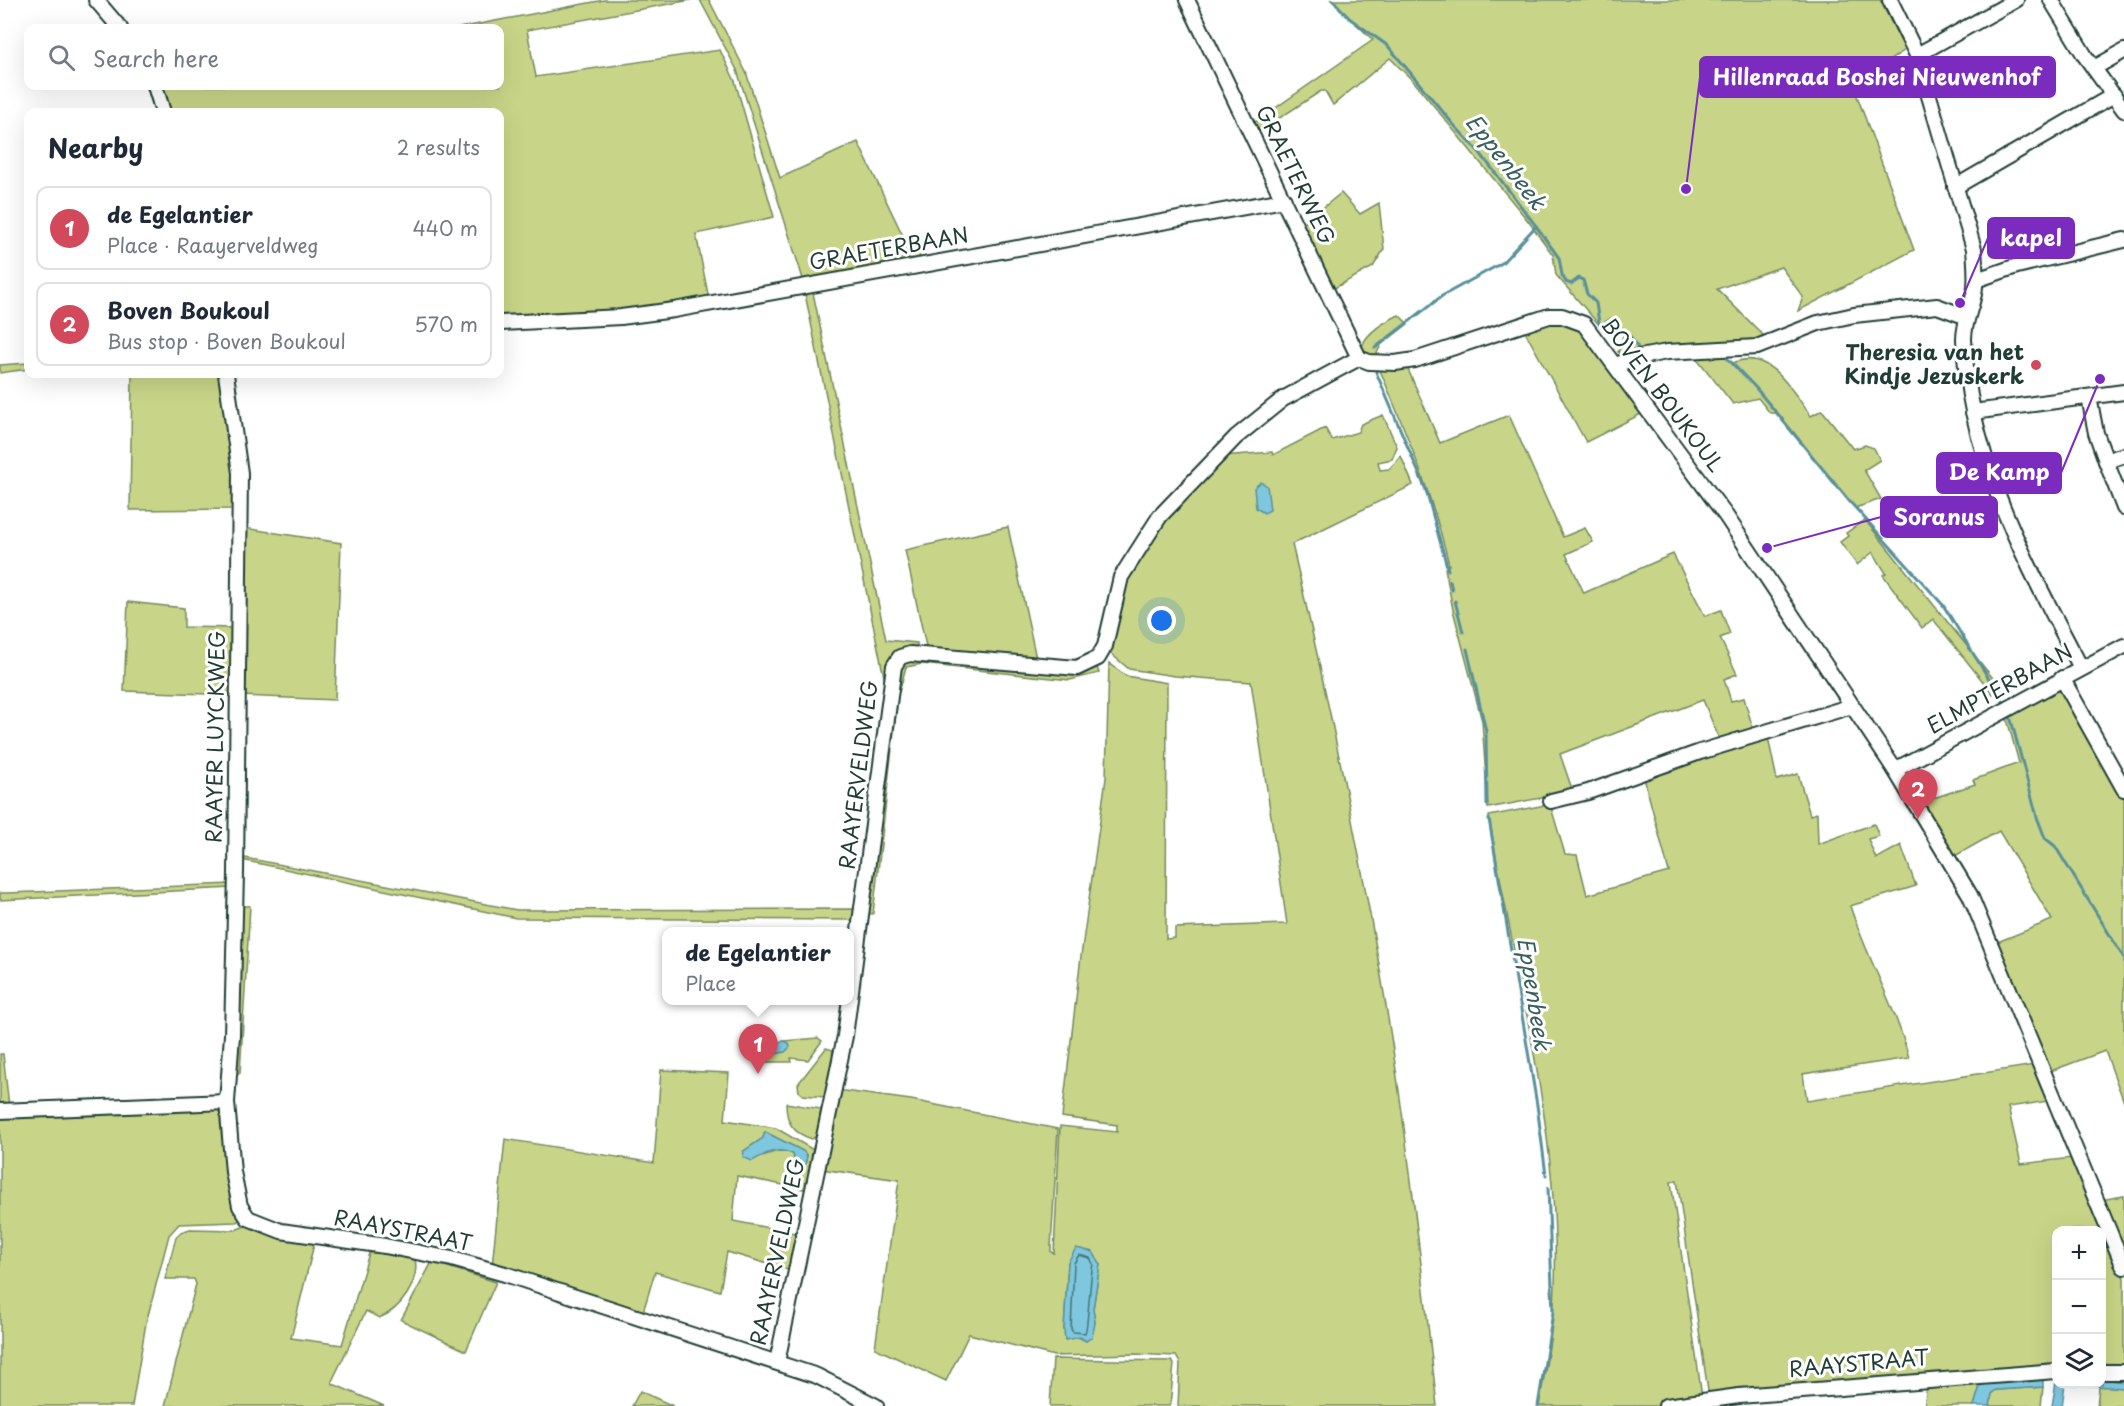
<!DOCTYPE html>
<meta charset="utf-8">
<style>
body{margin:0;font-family:"Playpen Sans",sans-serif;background:#f6f6f7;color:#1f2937}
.controls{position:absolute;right:18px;bottom:18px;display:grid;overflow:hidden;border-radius:12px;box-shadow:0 6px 24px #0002}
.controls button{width:54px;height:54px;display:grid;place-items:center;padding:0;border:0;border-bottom:2px solid #e0e1e3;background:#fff;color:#1f2937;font:30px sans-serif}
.you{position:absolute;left:1162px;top:621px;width:21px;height:21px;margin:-15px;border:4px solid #fff;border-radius:50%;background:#1a73e8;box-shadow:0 0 0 9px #1a73e833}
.badge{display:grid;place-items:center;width:39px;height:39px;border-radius:50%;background:#d1495b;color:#fff;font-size:20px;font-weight:700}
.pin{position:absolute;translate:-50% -50px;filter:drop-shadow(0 2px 3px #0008)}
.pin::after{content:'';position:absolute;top:32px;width:21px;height:18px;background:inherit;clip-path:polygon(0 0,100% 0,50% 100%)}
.popup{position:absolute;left:662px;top:927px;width:192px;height:78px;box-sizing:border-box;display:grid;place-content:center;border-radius:12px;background:#fff;filter:drop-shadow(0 2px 4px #0005);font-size:20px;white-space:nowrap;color:#747a83}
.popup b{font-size:22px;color:#1f2937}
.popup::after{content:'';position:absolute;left:50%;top:100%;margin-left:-12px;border:12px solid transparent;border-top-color:#fff}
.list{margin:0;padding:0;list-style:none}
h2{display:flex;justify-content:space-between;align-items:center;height:78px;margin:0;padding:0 24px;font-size:26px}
h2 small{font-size:20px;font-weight:400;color:#747a83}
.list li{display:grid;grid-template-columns:39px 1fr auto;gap:18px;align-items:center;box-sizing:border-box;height:84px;margin:0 12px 12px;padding:0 12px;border:2px solid #e0e1e3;border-radius:12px}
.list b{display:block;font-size:22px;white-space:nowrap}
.list p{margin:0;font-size:20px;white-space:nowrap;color:#747a83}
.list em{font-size:20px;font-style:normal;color:#747a83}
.icon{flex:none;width:33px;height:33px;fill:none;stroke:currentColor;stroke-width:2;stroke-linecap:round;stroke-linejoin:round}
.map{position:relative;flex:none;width:2124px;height:1406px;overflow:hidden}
.search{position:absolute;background:#fff;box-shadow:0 6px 24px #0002;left:24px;top:24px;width:480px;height:66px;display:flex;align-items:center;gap:15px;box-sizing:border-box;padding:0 21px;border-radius:12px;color:#747a83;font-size:22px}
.panel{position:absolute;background:#fff;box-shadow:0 6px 24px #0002;left:24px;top:108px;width:480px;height:270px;border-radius:12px}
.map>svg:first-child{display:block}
.green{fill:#c8d588;stroke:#74895e;stroke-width:1.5;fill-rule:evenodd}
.water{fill:#7fc7df;stroke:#59909b;stroke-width:1.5}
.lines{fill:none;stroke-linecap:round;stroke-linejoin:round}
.shore{stroke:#457478;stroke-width:1.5}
.stream{stroke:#59909b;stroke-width:3}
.minor-casing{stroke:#1f3d34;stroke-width:18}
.minor{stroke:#fff;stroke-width:14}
.poi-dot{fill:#d1495b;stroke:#fff;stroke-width:2}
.labels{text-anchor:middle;stroke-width:6;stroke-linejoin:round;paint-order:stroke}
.street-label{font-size:21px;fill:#1f3d34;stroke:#fff}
.poi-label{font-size:21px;font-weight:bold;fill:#1f3d34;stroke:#fff;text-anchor:end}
.water-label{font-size:22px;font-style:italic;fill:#37605f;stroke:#fff}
.leader{fill:none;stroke:#7b2cbf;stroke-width:2}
.callout-dot{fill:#7b2cbf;stroke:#fff;stroke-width:2}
.callout{fill:#7b2cbf;stroke:#7b2cbf;stroke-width:2}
.callout-label{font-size:22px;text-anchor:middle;font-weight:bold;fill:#fff}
</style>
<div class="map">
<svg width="2124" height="1406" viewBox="0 0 2124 1406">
<rect width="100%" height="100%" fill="#fff"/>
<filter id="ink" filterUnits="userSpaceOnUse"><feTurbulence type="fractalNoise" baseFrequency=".0167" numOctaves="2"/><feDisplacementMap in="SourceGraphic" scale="12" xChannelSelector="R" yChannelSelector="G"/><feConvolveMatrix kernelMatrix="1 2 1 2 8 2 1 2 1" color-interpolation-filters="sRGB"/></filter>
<g filter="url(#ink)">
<g class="green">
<path d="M604 0H691L527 30 536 77 720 50 735 81 774 217 696 234 709 299 615 312 500 320V112H168L160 88 175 86H500V28H459Z"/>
<path d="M700 0H709L746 72 780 178 858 142 905 240 923 260 810 281 803 279 737 70Z"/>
<path d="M1331 0H1880L1905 50 1853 85 1914 250 1798 311 1803 297 1781 267 1717 289 1766 338 1628 357 1618 352 1624 332 1615 324 1601 327 1556 275 1553 255 1529 222 1415 83 1390 58 1333 105 1325 91H1321L1255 134 1251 125 1373 40Z"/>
<path d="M1341 193 1360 214 1379 203 1384 249 1381 254 1373 267 1331 290 1302 225Z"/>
<path d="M812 288 886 640 917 643V650L901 652 885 682 804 289Z"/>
<path d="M1399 315 1408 324 1381 345 1375 357 1369 356 1361 350C1364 333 1384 322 1399 315Z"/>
<path d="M1550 319 1580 326 1645 412 1586 442 1523 328Z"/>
<path d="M1723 354 1733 363C1769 347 1792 391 1811 416L1822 410 1853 449 1865 445 1874 448 1880 460 1864 470 1881 499 1855 508 1778 413H1770L1758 398 1733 404 1695 356Z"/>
<path d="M28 363V369L0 373V365Z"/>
<path d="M1407 367 1440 443 1509 415 1563 537 1585 528 1593 542 1566 554 1584 593 1673 554 1705 616 1721 610 1730 634 1720 638 1737 674 1724 679 1731 701 1744 698 1754 732 1721 743 1703 700 1560 754 1573 792 1488 808 1482 721 1453 610 1445 568 1449 565C1433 496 1406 433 1379 368Z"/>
<path d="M132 374H221L231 437 237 509 130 510Z"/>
<path d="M1383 415 1397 447 1392 459 1378 462 1380 470 1389 469 1401 456 1413 485 1292 544C1325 685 1355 827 1380 970 1405 1114 1421 1261 1437 1406H1178L1180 1363 1176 1356 1135 1354 1054 1356 969 1334 946 1381 875 1348 899 1180 821 1169 837 1090 911 1100 1058 1129 1051 1247V1252L1054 1253 1060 1126 1117 1132V1125L1062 1117 1081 956 1106 778 1109 663 1126 676 1167 683 1166 939 1175 938V928L1287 924 1251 682 1175 676 1129 669 1110 653 1119 590 1137 551 1222 456 1272 452 1273 455 1325 428 1332 440 1358 432 1361 424ZM1068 1262 1100 1264 1093 1309 1095 1323 1086 1341 1064 1330Z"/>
<path d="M1865 520 1992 677 1998 691 1993 694 1933 619 1922 628 1883 575 1886 573 1873 552 1857 565 1840 542 1848 536 1846 533Z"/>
<path d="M1008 527 1037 663 927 651 905 550Z"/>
<path d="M244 528 341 543 335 700 242 696Z"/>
<path d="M128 602 184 608V627L236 628 235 695 124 691Z"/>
<path d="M904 658 1096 664 1099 673 1070 680 922 664 906 667 898 696 873 914 866 913 891 695Z"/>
<path d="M2062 686 2124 798V1102L2105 1051 2048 1072 1995 943 2052 920 1999 831 1955 856 1922 802 1975 784 1973 780 2019 763 2005 712Z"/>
<path d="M1768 737 1777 780 1798 774 1810 815 1817 813 1818 844 1874 824 1879 836 1868 839 1876 859 1901 845 1916 886 1850 906C1867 958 1895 1005 1909 1058L1803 1074 1807 1101 2034 1065 2049 1101 2008 1107 2021 1164 2072 1158 2124 1278V1367H2102V1230H2056V1367L1713 1395 1708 1391 1677 1180 1671 1182 1702 1397 1656 1406H1539C1546 1365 1554 1326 1555 1284 1560 1126 1514 971 1489 816L1550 804 1565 854 1577 855 1587 895 1669 872 1644 778Z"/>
<path d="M240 857 517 910 859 909 858 920 516 918 242 860Z"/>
<path d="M232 884V888L0 900V893H8Z"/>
<path d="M241 906H250L240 1073 233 1078Z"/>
<path d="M818 1038 822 1041 808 1060 791 1058 792 1062H767L773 1042Z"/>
<path d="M826 1048 833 1050 825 1097 803 1095 799 1092 798 1084Z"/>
<path d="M0 1054H3L9 1106 0 1107Z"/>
<path d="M661 1070 729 1073 725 1120 776 1128 817 1152 809 1190 737 1176 733 1221 800 1234 792 1271 727 1252 720 1291 655 1272 643 1312 492 1266 505 1139 654 1163ZM765 1132 803 1151 807 1156 803 1173H798L793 1154C776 1146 773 1156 758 1156 754 1156 748 1152 744 1151L763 1138Z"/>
<path d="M786 1103 821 1109 817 1135 812 1139C793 1133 786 1123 786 1103Z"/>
<path d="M209 1105 219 1109 225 1118 244 1218 236 1222 179 1224 169 1235 146 1323 132 1406H0V1118Z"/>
<path d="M2124 1196V1256L2100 1200Z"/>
<path d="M248 1225 315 1240 291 1338 342 1345 369 1253 391 1252 415 1259C420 1283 400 1310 379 1318L366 1311 332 1381 333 1384 384 1406H165L196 1284 194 1279H165L176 1237 181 1232 190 1229 235 1230Z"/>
<path d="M432 1262 496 1282 466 1351 401 1320Z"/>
<path d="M1053 1359 1171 1361 1174 1364 1170 1406H1050Z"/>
<path d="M1981 1383 1974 1406H1925L1926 1388Z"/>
<path d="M2102 1385 2124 1388V1406H2097L2099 1387Z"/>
<path d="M2043 1387 2041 1406H1990L1992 1393 1996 1390Z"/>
<path d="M640 1391 673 1406H632Z"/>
</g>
<g class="water">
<path d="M1261 482 1267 486 1270 510 1264 513 1256 508 1254 488Z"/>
<path d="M784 1041 789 1043 790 1047 785 1052 774 1054V1044Z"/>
<path d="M765 1132 803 1151 807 1156 803 1173H798L793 1154C776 1146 766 1154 752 1161L743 1157 744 1151 763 1138Z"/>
<path d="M1076 1248 1093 1252 1100 1264 1093 1309 1095 1323 1092 1337 1086 1341 1080 1337 1065 1340 1064 1330 1068 1262Z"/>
<path d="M2102 1379 2124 1382V1388L2065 1384 2062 1406H2052L2056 1382 2102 1384Z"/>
<path d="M2043 1380V1387L1996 1390 1992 1393 1990 1406H1974L1981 1383Z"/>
</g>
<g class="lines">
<path class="shore" d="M1079 1255 1090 1258 1093 1264C1090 1276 1088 1329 1085 1333L1073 1332 1071 1329 1074 1263Z"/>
<g class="stream">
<path d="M1333 0 1349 18 1388 46 1453 124 1480 153 1536 226 1502 263 1442 296 1375 348"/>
<path d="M1536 226 1559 258 1562 275 1566 282 1571 284 1579 278 1583 280 1587 294 1596 303 1599 323 1602 325 1611 319 1630 336 1641 352"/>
<path d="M1724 355 1755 387 1850 502 1943 605 2004 703"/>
<path d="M1649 362 1675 358"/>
<path d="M1376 372 1426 490 1448 570"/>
<path d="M1450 581 1452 590"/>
<path d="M1455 601 1463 632"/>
<path d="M1467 649 1486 731 1487 805"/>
<path d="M2010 716 2037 817 2045 838 2055 846 2124 958"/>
<path d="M1489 819 1537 1105 1546 1175"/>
<path d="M1538 1406 1553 1312 1548 1188"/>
</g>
<g class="minor-casing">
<g id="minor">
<path d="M96 0 120 28"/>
<path d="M1187 0 1359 358 1369 362 1395 363 1415 360 1549 316H1562L1584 324 1726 516 1895 770 1970 895 2124 1267"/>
<path d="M1890 0 1917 55 1974 249C1975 264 1977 279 1974 294 1971 309 1964 323 1964 339 1968 460 2027 563 2081 668"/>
<path d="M2051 0 2085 56 2124 110"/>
<path d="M1917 55 2016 0"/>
<path d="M2094 68 2124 51"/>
<path d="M155 86 163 112"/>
<path d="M1955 187 2114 95"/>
<path d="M1976 280 2017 266 2124 240"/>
<path d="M500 323 621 317 674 310 1284 200"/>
<path d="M1616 365 1634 358 1667 352 1757 347 1818 323 1854 315 1937 306 1967 317"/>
<path d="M226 374 240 473 236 874 232 1035 227 1102 233 1172 240 1206 248 1218 281 1231 385 1246 452 1259 505 1274 817 1376 876 1406"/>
<path d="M2089 397 2096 433 2106 461"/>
<path d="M1973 412 2124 392"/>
<path d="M2124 455 2106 461 2124 508"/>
<path d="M2062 678 2124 789"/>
<path d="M1895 770 2124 646"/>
<path d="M1551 801 1588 792 1700 752 1852 706"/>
<path d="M0 1111 227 1102"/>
<path d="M777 1362 845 1036 894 666 900 657 910 654 1077 668 1098 658 1105 646 1121 577 1160 516 1236 437 1283 399 1359 358"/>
<path d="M2102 1372H2124"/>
<path d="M1666 1406 1739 1396 2056 1371"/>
</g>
</g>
<use href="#minor" class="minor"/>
</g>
</g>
<circle class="poi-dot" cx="2036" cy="365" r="6"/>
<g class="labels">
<g class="street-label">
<text transform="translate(1295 175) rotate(64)" y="7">GRAETERWEG</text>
<text transform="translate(889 249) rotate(-10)" y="7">GRAETERBAAN</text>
<text transform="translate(1662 395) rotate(53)" y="7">BOVEN BOUKOUL</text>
<text transform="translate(2000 689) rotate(-29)" y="7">ELMPTERBAAN</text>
<text transform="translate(216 737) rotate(-89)" y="7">RAAYER LUYCKWEG</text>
<text transform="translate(859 775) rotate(-83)" y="7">RAAYERVELDWEG</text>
<text transform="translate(403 1231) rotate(11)" y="7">RAAYSTRAAT</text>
<text transform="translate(778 1252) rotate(-78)" y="7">RAAYERVELDWEG</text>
<text transform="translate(1859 1364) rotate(-5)" y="7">RAAYSTRAAT</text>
</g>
<g class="poi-label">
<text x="2024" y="360">Theresia van het<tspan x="2024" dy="24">Kindje Jezuskerk</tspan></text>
</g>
<g class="water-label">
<text transform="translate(1506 162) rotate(52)" y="8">Eppenbeek</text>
<text transform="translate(1534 994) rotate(81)" y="8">Eppenbeek</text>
</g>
</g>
<path class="leader" d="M1686 189L1700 77M1960 303L1988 238M2100 379L2061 473M1767 548L1881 517"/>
<g class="callout-dot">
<circle cx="1686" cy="189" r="6"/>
<circle cx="1960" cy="303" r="6"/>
<circle cx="2100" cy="379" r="6"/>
<circle cx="1767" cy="548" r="6"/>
</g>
<g class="callout">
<rect x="1700" y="57" width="355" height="40" rx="6"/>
<rect x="1988" y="218" width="86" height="40" rx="6"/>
<rect x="1937" y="453" width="124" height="40" rx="6"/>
<rect x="1881" y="497" width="116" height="40" rx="6"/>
</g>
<g class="callout-label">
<text x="1877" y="85">Hillenraad Boshei Nieuwenhof</text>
<text x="2031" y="246">kapel</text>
<text x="1999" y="480">De Kamp</text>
<text x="1939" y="525">Soranus</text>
</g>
</svg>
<div class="controls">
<button>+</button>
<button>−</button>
<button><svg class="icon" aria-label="layers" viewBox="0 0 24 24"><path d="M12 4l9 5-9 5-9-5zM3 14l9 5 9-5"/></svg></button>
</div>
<div class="you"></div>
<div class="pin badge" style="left:758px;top:1074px">1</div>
<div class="popup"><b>de Egelantier</b>Place</div>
<div class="pin badge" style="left:1918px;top:819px">2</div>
<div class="search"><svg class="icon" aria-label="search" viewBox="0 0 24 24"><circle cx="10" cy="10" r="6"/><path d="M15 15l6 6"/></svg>Search here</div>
<section class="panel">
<h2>Nearby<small>2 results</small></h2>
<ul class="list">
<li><span class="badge">1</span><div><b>de Egelantier</b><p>Place · Raayerveldweg</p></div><em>440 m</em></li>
<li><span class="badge">2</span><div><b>Boven Boukoul</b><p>Bus stop · Boven Boukoul</p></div><em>570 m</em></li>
</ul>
</section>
</div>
